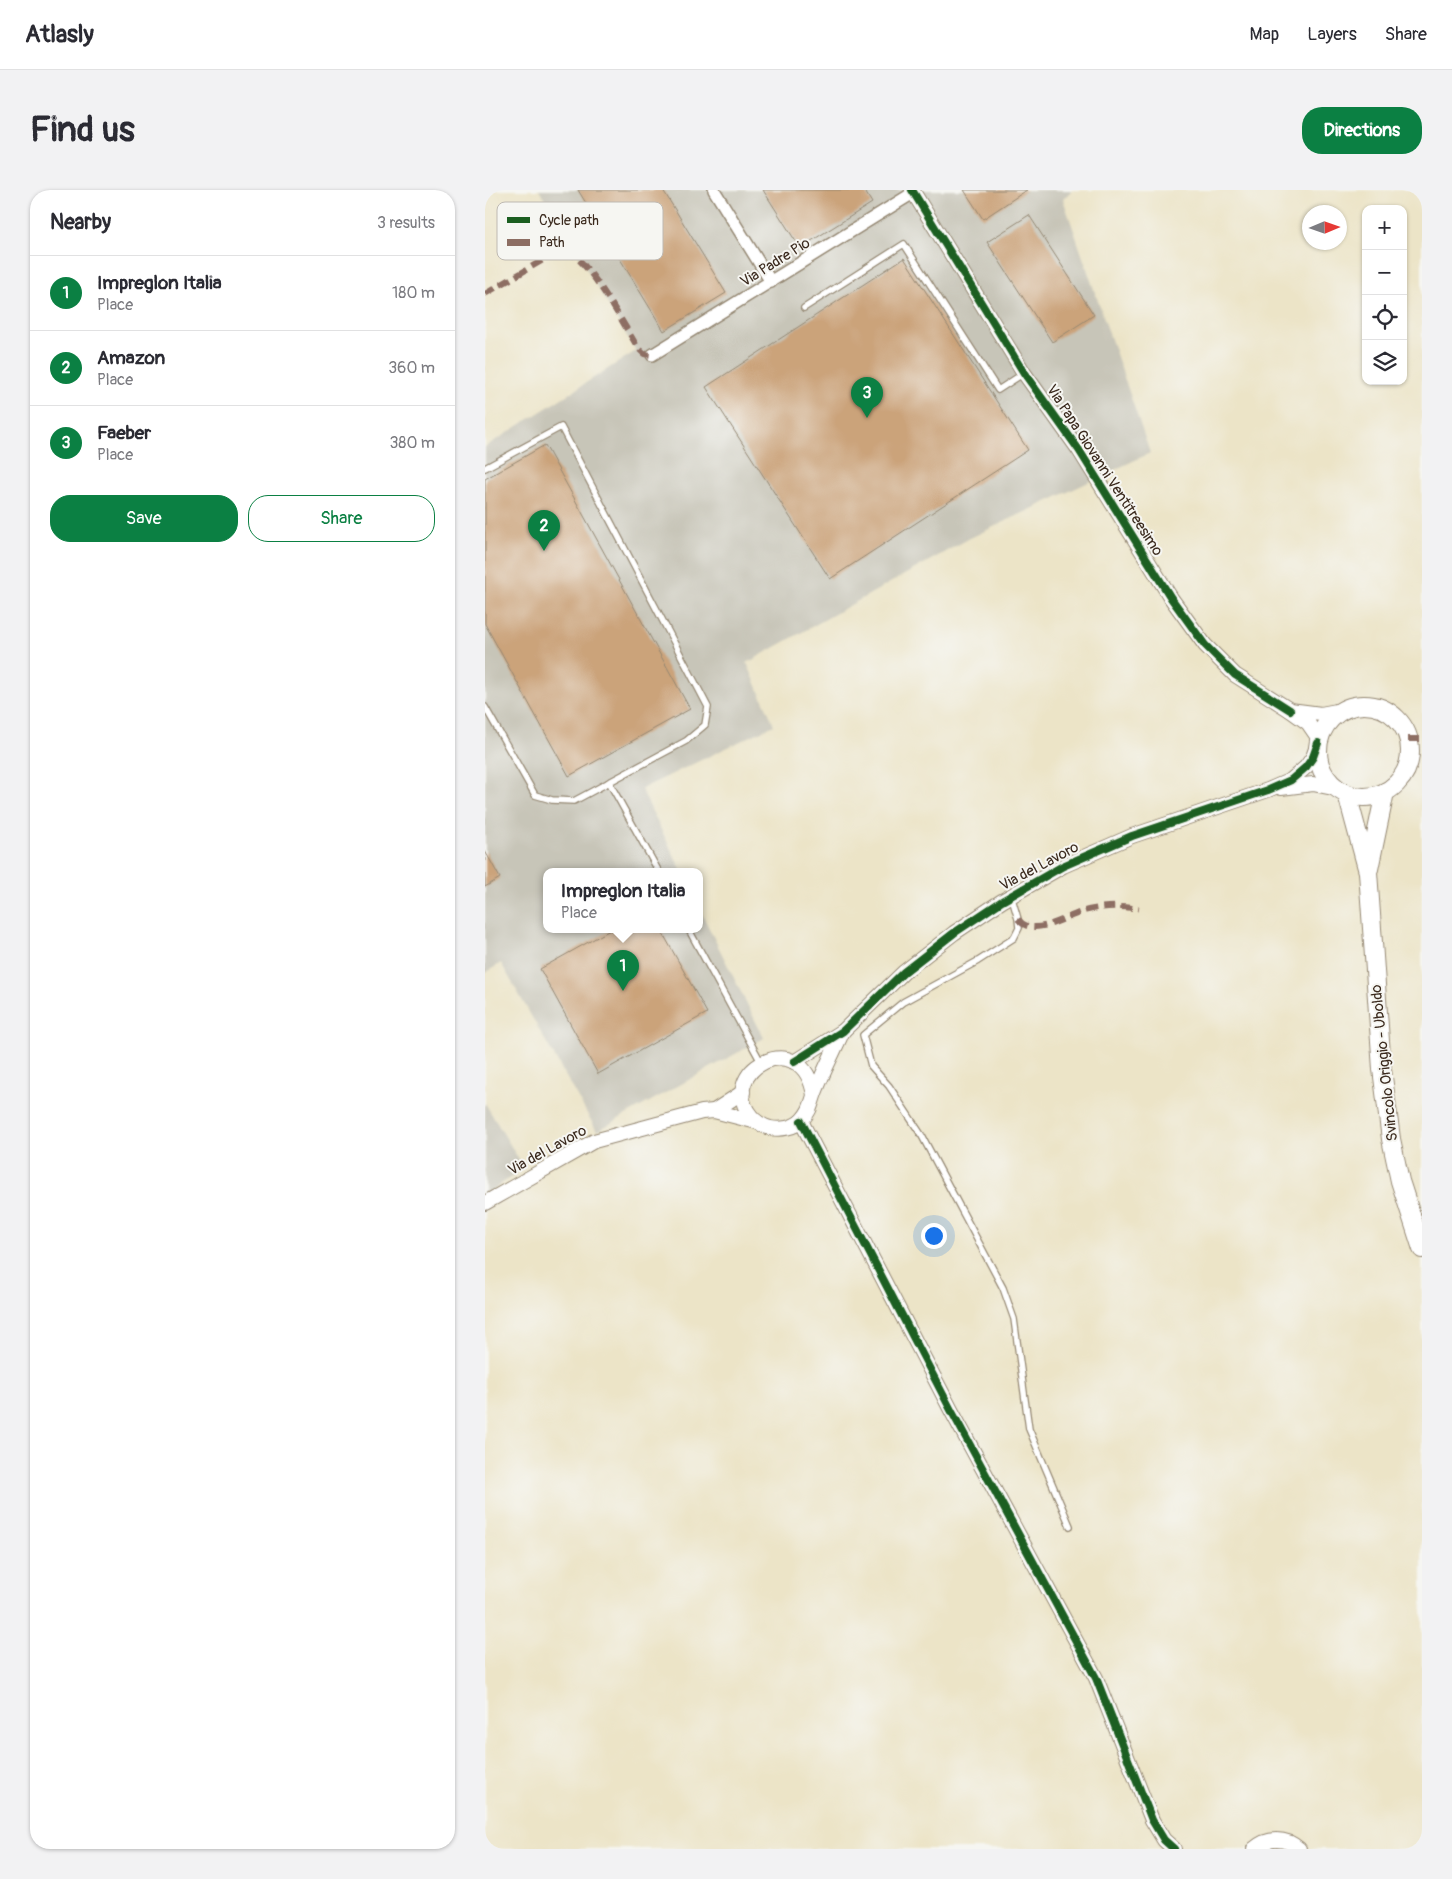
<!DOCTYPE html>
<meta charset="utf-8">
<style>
body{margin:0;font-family:Pangolin,sans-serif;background:#f2f2f3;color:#2b2b33}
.controls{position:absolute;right:15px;top:15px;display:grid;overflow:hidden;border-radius:10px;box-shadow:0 1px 4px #0004}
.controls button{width:45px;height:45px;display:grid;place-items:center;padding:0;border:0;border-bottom:1px solid #e1e1e2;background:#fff;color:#2b2b33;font:25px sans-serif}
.compass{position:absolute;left:817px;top:15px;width:45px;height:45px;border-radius:50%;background:#fff;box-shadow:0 1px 4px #0004;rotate:88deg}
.you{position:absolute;left:448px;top:1045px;width:18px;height:18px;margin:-12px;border:4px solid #fff;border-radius:50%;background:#1a73e8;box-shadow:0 0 0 8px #1a73e833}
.badge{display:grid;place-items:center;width:32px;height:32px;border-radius:50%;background:#0b8043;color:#fff;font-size:16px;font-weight:700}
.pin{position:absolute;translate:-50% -41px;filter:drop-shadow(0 1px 2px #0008)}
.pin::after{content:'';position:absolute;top:26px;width:18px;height:15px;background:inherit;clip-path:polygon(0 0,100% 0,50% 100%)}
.popup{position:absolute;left:58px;top:678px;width:160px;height:65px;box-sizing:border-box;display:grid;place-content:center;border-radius:10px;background:#fff;filter:drop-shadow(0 1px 4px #0005);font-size:16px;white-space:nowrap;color:#7c7c81}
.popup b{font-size:19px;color:#2b2b33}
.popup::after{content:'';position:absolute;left:50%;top:100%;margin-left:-10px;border:10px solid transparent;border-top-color:#fff}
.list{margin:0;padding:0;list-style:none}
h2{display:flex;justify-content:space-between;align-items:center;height:65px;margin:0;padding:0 20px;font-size:21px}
h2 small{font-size:16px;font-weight:400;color:#7c7c81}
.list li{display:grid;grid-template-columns:32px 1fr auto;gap:15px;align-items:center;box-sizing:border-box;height:75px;padding:0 20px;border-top:1px solid #e1e1e2}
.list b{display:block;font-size:19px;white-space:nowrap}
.list p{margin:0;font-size:16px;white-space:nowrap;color:#7c7c81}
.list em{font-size:16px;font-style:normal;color:#7c7c81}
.actions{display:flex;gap:10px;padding:15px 20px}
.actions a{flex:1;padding:11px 0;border:1px solid #0b8043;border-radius:20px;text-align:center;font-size:18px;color:#0b8043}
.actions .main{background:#0b8043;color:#fff}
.icon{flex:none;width:28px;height:28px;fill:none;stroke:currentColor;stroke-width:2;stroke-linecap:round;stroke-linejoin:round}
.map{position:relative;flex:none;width:937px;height:1659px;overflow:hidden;border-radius:20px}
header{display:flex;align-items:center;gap:30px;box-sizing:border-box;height:70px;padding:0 25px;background:#fff;border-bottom:1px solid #e1e1e2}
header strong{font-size:24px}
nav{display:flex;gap:28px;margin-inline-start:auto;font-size:18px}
.intro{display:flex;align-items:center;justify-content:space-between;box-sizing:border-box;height:120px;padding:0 30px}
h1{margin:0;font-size:35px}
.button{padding:12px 22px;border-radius:20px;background:#0b8043;color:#fff;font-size:18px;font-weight:700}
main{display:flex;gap:30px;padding:0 30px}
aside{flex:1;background:#fff;border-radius:20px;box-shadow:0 1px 4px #0004}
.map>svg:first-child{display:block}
.industrial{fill:#c7c5b8}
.building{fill:#cba37a}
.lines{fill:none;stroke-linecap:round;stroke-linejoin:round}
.service-casing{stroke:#948772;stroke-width:8}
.minor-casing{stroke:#948772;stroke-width:14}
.tertiary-casing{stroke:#948772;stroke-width:16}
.primary-casing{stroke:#948772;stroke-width:20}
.service{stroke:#fff;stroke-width:5.5}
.minor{stroke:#fff;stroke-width:11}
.tertiary{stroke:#fff;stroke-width:14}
.primary{stroke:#fff;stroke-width:18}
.quiet{stroke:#8d6e63;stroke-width:6;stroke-dasharray:12 6;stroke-linecap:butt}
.cycleway-casing{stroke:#f6f6f2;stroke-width:11}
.cycleway{stroke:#1b5e20;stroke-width:8}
.labels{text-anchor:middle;stroke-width:4;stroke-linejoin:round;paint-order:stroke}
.street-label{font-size:15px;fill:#3b2a1e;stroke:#f6f6f2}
.key{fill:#f6f6f2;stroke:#beb9b2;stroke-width:1}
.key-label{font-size:14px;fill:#3b2a1e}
</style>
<header>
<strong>Atlasly</strong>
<nav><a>Map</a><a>Layers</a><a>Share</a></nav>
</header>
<div class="intro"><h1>Find us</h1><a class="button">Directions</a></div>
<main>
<aside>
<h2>Nearby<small>3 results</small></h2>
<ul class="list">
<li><span class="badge">1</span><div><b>Impreglon Italia</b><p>Place</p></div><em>180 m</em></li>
<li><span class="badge">2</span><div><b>Amazon</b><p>Place</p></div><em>360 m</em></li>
<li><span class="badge">3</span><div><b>Faeber</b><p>Place</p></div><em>380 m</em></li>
</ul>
<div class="actions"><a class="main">Save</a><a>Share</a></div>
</aside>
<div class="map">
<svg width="937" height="1659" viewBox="0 0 937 1659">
<rect width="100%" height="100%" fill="#f6f6f2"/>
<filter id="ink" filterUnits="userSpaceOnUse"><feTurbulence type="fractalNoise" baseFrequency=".02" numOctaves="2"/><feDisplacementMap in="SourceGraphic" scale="10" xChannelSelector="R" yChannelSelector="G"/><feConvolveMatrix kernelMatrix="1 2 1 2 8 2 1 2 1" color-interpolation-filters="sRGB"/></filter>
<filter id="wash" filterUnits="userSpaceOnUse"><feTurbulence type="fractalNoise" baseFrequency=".0096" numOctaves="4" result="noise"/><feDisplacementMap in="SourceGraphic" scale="20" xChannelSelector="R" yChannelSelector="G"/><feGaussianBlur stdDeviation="1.12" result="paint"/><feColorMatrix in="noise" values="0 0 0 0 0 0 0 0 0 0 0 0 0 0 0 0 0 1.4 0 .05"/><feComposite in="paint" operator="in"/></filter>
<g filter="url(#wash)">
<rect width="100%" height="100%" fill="#ece4c7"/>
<g class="industrial">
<path d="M54 0H587L578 9 665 263 485 348 262 473 289 535 156 599 197 682H62V740H214V718L279 848 112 941 16 773 0 783V257L151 161Z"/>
<path d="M0 913 39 978 0 1005Z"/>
</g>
<g id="blocks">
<g class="building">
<path d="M93 0H178L241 103 179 141Z"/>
<path d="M278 0H379L387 13 315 58Z"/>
<path d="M479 0H542L498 29Z"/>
<path d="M544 25 609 125 567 152 502 52Z"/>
<path d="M419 68 543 260 345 389 221 197Z"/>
<path d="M60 255 205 519 84 586 0 434V289Z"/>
<path d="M0 661 15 688 0 697Z"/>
<path d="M125 740H176L222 823 113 884 55 779Z"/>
</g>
</g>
</g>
<g filter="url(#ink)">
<use href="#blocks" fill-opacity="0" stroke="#948772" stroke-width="1"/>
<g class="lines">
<g class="service-casing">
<g id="service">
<path d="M319 118 419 54 513 200 539 183"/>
<path d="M0 278 76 237 223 517 220 535 201 551 89 611 67 610 50 605 0 517"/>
<path d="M124 592 174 682"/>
<path d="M526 705 533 729 534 738 529 748 493 771 418 812 378 845 386 876 404 896 437 946 518 1098 529 1129 544 1239 585 1336"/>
<path d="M204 740 276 872"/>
</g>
</g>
<g class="minor-casing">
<g id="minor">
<path d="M229 0 286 92"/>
<path d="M167 165 428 3"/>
</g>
</g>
<g class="tertiary-casing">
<g id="tertiary">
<path d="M427 0 539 183 594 260 686 408 720 455 750 485 805 520"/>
<path d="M834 549 823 533 805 520 836 524 857 520"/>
<path d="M796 598 828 594 853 599"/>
<path d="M309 872 358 841 419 782 469 743 517 711 578 676 647 646 783 600 806 590 821 577 828 567 833 553"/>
<path d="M329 905C317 833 230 882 266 926 271 932 278 936 285 938 296 940 309 938 317 930 326 920 326 914 330 903 338 882 349 861 358 841"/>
<path d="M229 921 258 902"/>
<path d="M316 931 466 1220 611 1488 667 1630 679 1650 689 1659"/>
<path d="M0 1013 109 951 217 922 229 921 272 932"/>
<path d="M769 1659C782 1647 801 1647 814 1659"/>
</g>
</g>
<g class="primary-casing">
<g id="primary">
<circle cx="879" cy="561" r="46"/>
<path d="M862 604 883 682 897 879 906 949 915 991 937 1059"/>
<path d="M884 679 900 602"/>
</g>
</g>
<use href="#service" class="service"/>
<use href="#minor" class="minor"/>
<use href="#tertiary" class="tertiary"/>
<use href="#primary" class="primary"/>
<g class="quiet">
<path d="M0 104 70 63C76 61 83 62 88 65 107 77 140 136 153 158L159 164 167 165"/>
<path d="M923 549H937"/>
<path d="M533 729C548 750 584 724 603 720 620 716 637 716 654 719"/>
</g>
<g class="cycleway-casing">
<g id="cycleway">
<path d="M427 0 539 183 594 260 686 408 720 455 750 485 805 520"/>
<path d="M309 872 358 841 419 782 469 743 517 711 578 676 647 646 783 600 806 590 821 577 828 567 833 553"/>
<path d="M316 931 466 1220 611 1488 667 1630 679 1650 689 1659"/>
</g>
</g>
<use href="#cycleway" class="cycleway"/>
</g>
</g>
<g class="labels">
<g class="street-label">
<text transform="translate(290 72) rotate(-32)" y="5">Via Padre Pio</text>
<text transform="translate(620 280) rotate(57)" y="5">Via Papa Giovanni Ventitreesimo</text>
<text transform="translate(554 676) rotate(-28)" y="5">Via del Lavoro</text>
<text transform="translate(899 873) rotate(-96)" y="5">Svincolo Origgio - Uboldo</text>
<text transform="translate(62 960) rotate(-29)" y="5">Via del Lavoro</text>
</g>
</g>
<rect x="12" y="12" width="166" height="58" rx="8" class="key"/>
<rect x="22" y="27" width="23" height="6" fill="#1b5e20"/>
<rect x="22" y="49" width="23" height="7" fill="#8d6e63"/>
<g class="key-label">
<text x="54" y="35">Cycle path</text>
<text x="54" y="57">Path</text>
</g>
</svg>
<div class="controls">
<button>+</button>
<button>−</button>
<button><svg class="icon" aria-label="locate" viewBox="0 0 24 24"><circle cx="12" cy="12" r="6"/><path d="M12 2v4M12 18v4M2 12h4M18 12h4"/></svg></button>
<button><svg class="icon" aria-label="layers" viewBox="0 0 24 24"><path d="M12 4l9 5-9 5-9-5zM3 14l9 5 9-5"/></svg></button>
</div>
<svg class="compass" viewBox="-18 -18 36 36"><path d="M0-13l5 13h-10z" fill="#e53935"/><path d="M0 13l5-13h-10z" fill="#7c7c81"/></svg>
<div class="you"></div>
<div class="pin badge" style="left:138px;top:801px">1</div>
<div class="popup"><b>Impreglon Italia</b>Place</div>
<div class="pin badge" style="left:59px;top:361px">2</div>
<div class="pin badge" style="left:382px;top:228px">3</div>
</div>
</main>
